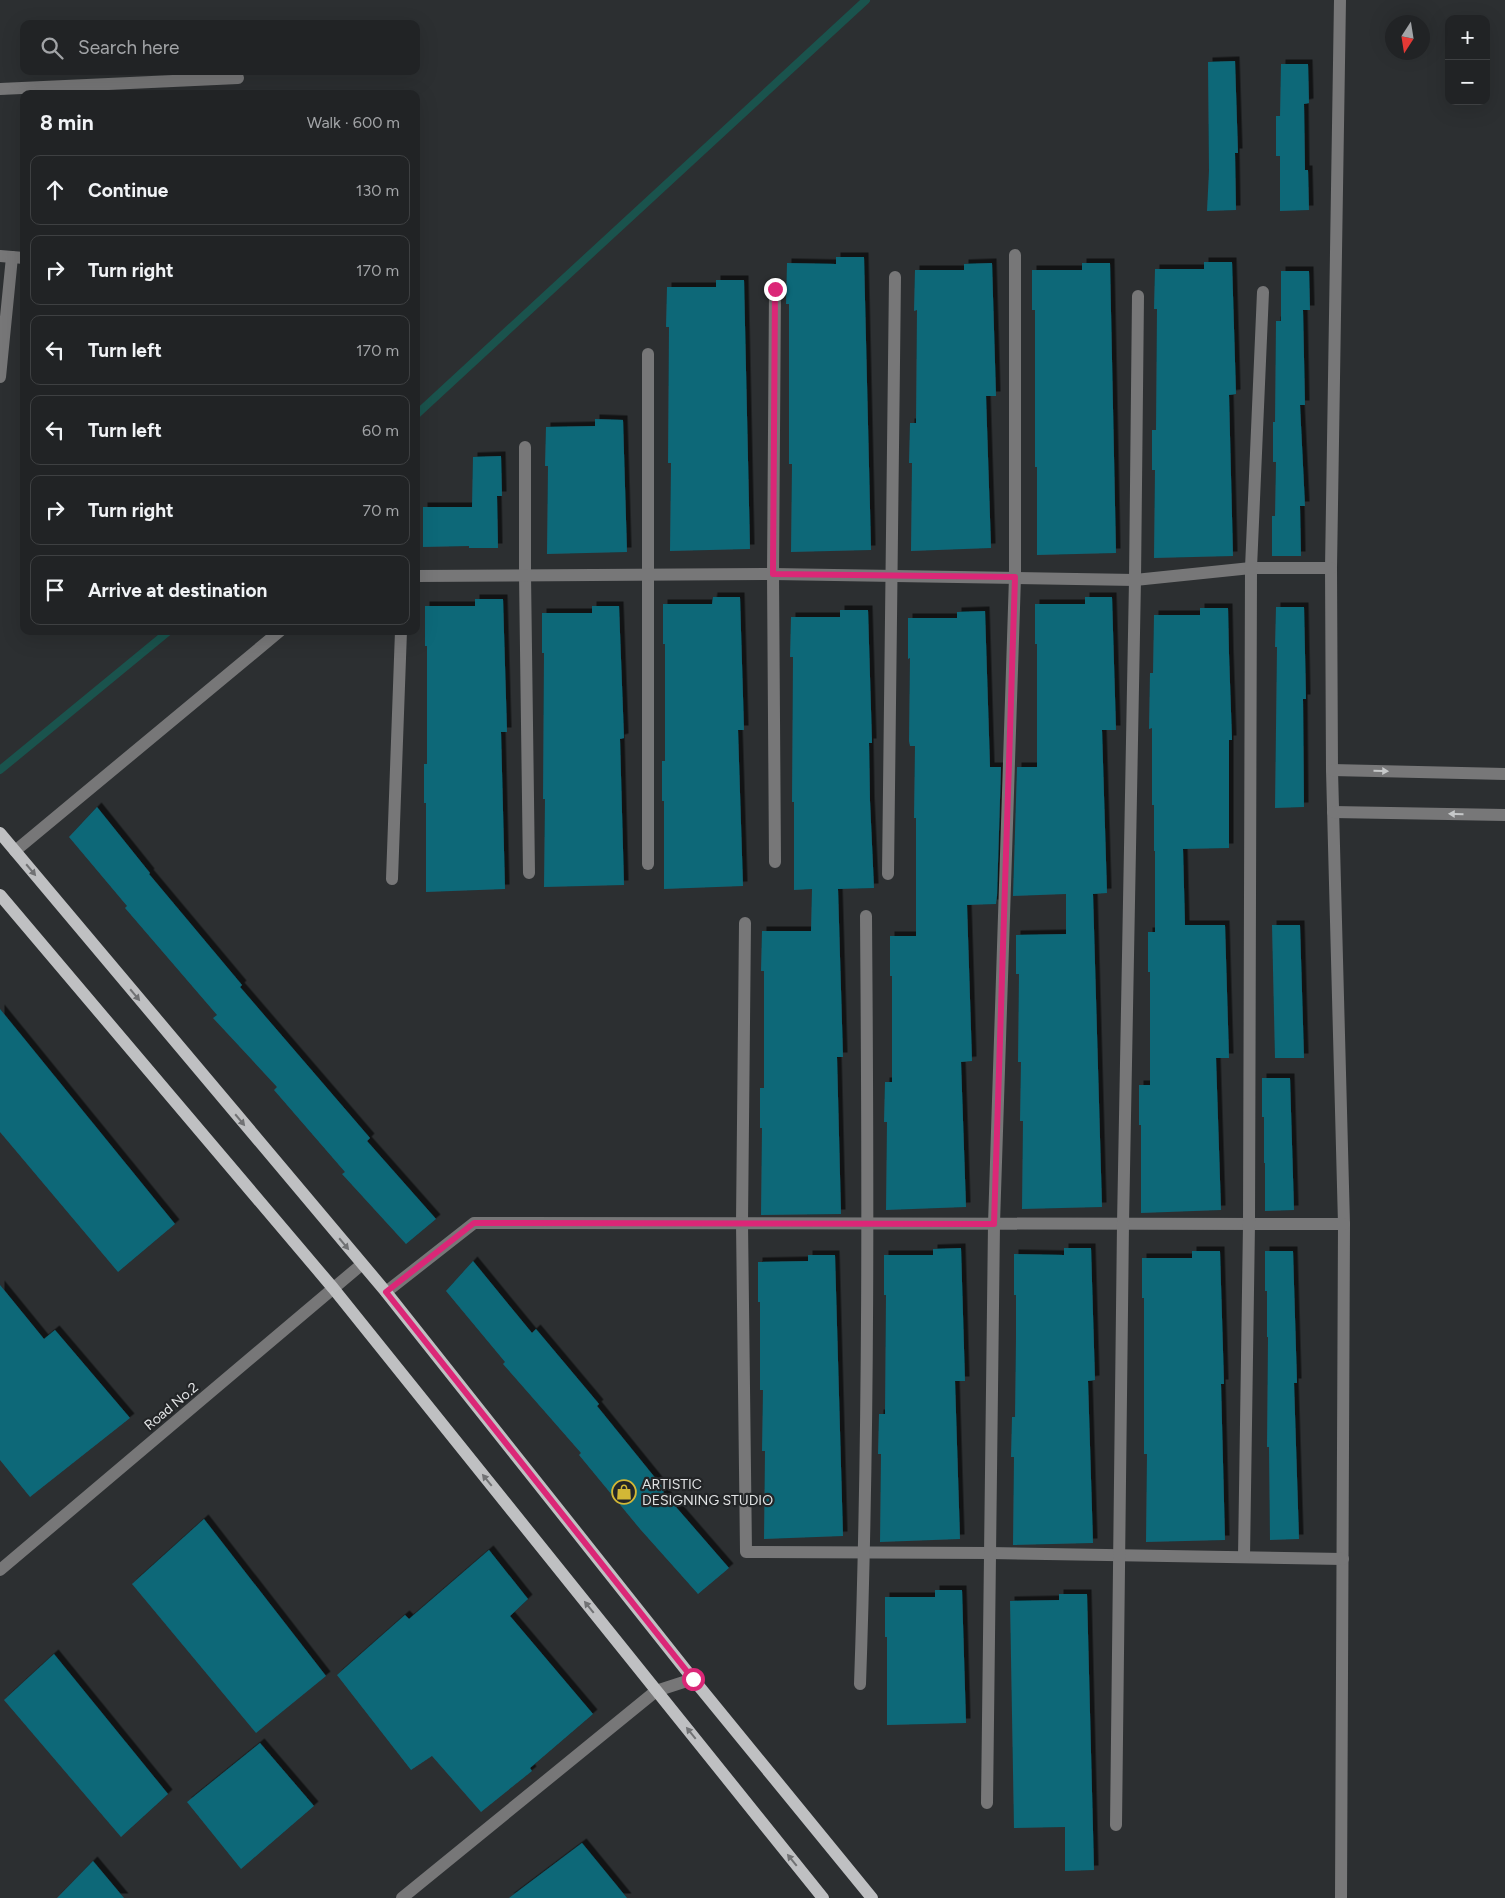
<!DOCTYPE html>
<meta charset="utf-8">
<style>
body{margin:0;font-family:Figtree,sans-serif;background:#292b2d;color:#f1f3f6}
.controls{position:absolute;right:15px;top:15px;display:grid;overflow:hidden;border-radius:10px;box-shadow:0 5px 20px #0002}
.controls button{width:45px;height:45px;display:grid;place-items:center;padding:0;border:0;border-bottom:1px solid #3e4042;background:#212325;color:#f1f3f6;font:25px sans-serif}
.compass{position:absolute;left:1385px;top:15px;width:45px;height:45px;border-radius:50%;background:#212325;box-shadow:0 5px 20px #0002;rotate:192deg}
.stop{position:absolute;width:15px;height:15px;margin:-11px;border:4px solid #db2777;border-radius:50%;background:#fff}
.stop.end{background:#db2777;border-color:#fff;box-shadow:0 1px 5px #0008}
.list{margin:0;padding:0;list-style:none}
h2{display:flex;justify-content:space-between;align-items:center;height:65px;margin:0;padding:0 20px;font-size:21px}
h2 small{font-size:16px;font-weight:400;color:#a2a4a7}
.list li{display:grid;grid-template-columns:32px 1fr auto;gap:15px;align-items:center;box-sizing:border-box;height:70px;margin:0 10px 10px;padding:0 10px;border:1px solid #3e4042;border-radius:10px}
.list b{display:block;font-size:19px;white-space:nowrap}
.list em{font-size:16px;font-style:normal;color:#a2a4a7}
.icon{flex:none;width:28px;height:28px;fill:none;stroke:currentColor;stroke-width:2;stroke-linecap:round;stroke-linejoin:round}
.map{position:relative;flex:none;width:1505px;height:1898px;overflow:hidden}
.search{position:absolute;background:#212325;box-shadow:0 5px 20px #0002;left:20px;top:20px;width:400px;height:55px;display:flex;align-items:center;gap:12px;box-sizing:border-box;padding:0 18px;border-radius:10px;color:#a2a4a7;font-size:19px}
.panel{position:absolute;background:#212325;box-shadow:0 5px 20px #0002;left:20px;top:90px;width:400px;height:545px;border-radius:10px}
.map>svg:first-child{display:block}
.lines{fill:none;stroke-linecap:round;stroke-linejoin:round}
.stream{stroke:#1a534d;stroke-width:8}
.building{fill:#106778;filter:url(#shadow)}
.minor{stroke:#777778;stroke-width:12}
.major{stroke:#bfc0c2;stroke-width:12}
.oneway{fill:#c6c8c9}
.oneway2{fill:#717274}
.route{stroke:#db2777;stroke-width:6}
.labels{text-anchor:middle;stroke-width:4.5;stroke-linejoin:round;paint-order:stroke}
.street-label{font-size:14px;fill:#e1e3e4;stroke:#232527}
.poi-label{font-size:14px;fill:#e1e3e4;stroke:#232527;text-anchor:start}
</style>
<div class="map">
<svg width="1505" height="1898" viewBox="0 0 1505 1898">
<defs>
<filter id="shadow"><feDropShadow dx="4.5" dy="-4.5" stdDeviation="0" flood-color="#0009"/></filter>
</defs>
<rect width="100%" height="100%" fill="#2c2f31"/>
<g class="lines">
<g class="stream">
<path d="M416 415 866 0"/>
<path d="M0 770 169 631"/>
</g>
</g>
<g class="building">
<path d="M1235 61 1238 153H1235L1236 210 1207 211 1209 171 1208 62Z"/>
<path d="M1281 64H1308L1309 103 1304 104 1305 170H1308L1309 210 1280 211V156H1276V116H1280Z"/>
<path d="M836 257H864L871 550 791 552 792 464H789V304H786L787 263 836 264Z"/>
<path d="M1204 262H1232L1236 394 1229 395 1233 556 1154 558 1155 470H1152V430H1156L1157 309H1154L1155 269H1204Z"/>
<path d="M992 263 996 396H986L991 548 911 551 912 463H909L910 423H916L917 310 914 311 915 270H964V264Z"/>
<path d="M1082 263H1110L1116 553 1037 555V467H1035V310H1032V270H1082Z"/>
<path d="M1281 271H1309L1310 310H1303L1305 405H1300L1305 506H1300L1301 556H1272V516H1275L1276 462H1273V422H1275L1276 321H1281Z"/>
<path d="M716 280H744L750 549 670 551 671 463H668L669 327H666L667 287H716Z"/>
<path d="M595 419 623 420 627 552 547 554 548 466H545L546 427 595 426Z"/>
<path d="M501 456 502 496H497L498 548H469V546L423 547V507H472L473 457Z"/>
<path d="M713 597H740L744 730H738L743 886 664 889V801H662V761H665V644H663V604H712Z"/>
<path d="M1085 597H1112L1116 730H1102L1107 893 1093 894 1102 1207 1022 1209 1023 1121H1020L1021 1062H1018L1019 974H1016V935L1066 934V894L1013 896 1017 767H1037V644H1035V604H1085Z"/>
<path d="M475 599H503L507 732H501L505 889 426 892V803H424V764H427V646H425V606H475Z"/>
<path d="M592 606H619L624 738 620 739 624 885 544 887 545 799H543L544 653H542V613H592Z"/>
<path d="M1276 607H1304L1306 699H1303L1304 807 1275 808 1277 647H1275Z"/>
<path d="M1200 608H1228L1229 654 1232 740H1229V848L1183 849 1185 925H1225L1229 1058H1216L1221 1210 1141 1213V1125H1139V1085H1150V972H1148V932H1155V851H1154V805H1152V728L1149 729 1150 673H1153L1154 615H1200Z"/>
<path d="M840 610H868L872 743H869L870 801 874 888 838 889 843 1057H837L841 1214 761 1215 762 1128H760V1088H764V971H761L762 931H811L812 889 794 890V802H792L793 657H790L791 617H840Z"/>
<path d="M985 611 990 767H1001L997 896 996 904 967 905 972 1061 961 1062 966 1207 886 1210 887 1122H884L885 1082H892V976H890V936H916V818H914L915 746H910L909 741 910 658 908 659V618H957V612Z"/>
<path d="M97 807 150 873 149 874 242 985 240 987 370 1138 367 1141 436 1219 406 1244 342 1174 345 1172 274 1090 277 1087 213 1018 217 1015 125 908 127 906 69 837Z"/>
<path d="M1272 925H1300L1304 1058H1275Z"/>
<path d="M0 1009 175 1224 118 1272 0 1132Z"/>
<path d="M1262 1078H1290L1294 1210 1265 1211V1163H1264V1117H1262Z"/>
<path d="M961 1248 965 1381H955L960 1539 880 1542 881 1454H878L879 1414H885L886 1295H884V1255H933V1249Z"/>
<path d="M1064 1248H1091L1095 1380 1088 1381 1093 1543 1013 1545 1014 1457H1011L1012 1417H1015L1016 1338V1295H1014V1254L1064 1255Z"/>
<path d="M1192 1251H1220L1224 1384H1221L1225 1540 1146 1542 1147 1454H1144V1298H1142V1258H1192Z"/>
<path d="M1265 1251H1293L1297 1383H1294L1299 1539 1270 1540 1269 1447H1267L1268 1337H1267V1291H1265Z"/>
<path d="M808 1255H835L843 1536 764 1539 765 1451H762L763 1390H760V1302H758V1262L808 1261Z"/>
<path d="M473 1261 532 1333 536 1329 599 1404 597 1406 665 1490 663 1492 729 1568 698 1594 640 1529 579 1455 581 1453 503 1364 505 1362 446 1291Z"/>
<path d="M0 1285 44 1339 55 1330 130 1418 30 1497 0 1460Z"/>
<path d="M204 1519 326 1676 256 1733 132 1584Z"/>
<path d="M489 1550 528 1599 510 1616 593 1714 530 1768 532 1771 481 1812 432 1756 411 1770 337 1675 405 1615 409 1619Z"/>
<path d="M935 1590H962L966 1723 887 1725V1637H885V1597H935Z"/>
<path d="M1059 1594H1087L1094 1870 1065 1871V1827L1014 1828 1010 1601 1059 1600Z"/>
<path d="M54 1654 168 1794 121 1837 4 1700Z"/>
<path d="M260 1743 314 1806 241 1869 187 1802Z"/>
<path d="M582 1843 627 1898H509Z"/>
<path d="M93 1861 124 1898H57Z"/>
</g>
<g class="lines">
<g class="minor">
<path d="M1340 0 1331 568 1332 770 1344 1224 1341 1898"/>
<path d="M0 89 238 78"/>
<path d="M0 256 24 258"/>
<path d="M775 289 773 574 775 862"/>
<path d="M648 354V864"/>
<path d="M0 377 12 257"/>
<path d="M525 447V575L529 873"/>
<path d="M416 576 773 574 1135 580 1251 568H1331"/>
<path d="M1332 770 1505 774"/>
<path d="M1333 812 1505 815"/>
<path d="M15 851 280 631"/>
<path d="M888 874 895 277"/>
<path d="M392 879 401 631"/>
<path d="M745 923 742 1223 746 1552 990 1553 1343 1559"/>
<path d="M386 1292 474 1223 1344 1224"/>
<path d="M1244 1557 1249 1224 1251 568 1263 292"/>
<path d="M0 1570 361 1265"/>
<path d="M860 1684C869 1428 868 1172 866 916"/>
<path d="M987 1803 994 1224 1015 577V255"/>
<path d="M1116 1825 1123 1224 1135 580 1138 296"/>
<path d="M402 1898 656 1691 693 1679"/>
</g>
<g class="major">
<path d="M0 833 386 1292 693 1679 872 1898"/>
<path d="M0 895 333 1288 823 1898"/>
</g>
</g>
<defs><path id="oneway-solid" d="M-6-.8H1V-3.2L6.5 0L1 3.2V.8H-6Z" transform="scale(1.25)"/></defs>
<g class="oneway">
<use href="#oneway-solid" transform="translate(1381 771) rotate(1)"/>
<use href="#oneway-solid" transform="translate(1456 814) rotate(-179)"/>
</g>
<g class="oneway2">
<use href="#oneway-solid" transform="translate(31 870) rotate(50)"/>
<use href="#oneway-solid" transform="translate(135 995) rotate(50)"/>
<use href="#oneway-solid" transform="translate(240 1120) rotate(50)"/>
<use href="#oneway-solid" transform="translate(344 1244) rotate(50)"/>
<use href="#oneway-solid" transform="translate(487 1480) rotate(-129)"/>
<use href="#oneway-solid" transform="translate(589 1607) rotate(-129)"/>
<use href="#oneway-solid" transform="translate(691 1733) rotate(-129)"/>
<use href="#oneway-solid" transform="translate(792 1860) rotate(-129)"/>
</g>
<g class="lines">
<path class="route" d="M693 1679 386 1292 474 1223 994 1224 1015 577 773 574 775 289"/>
</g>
<defs>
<g id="shop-ring" transform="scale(1.25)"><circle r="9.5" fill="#232527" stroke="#d2b736" stroke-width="1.5"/><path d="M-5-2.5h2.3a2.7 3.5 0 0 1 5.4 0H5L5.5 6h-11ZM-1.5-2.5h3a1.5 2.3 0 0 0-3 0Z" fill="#d2b736"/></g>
</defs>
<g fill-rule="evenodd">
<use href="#shop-ring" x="624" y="1492"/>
</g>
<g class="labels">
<g class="street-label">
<text transform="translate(171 1406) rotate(-40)" y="5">Road No.2</text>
</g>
<g class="poi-label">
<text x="642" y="1489">ARTISTIC<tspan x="642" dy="16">DESIGNING STUDIO</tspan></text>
</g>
</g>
</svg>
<div class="controls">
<button>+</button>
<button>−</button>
</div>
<svg class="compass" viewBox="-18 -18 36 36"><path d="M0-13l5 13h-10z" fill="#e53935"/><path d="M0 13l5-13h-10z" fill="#a2a4a7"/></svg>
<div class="stop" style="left:693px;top:1679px"></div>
<div class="stop end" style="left:775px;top:289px"></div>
<div class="search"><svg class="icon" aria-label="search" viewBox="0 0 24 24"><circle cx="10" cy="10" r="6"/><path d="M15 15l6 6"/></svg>Search here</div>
<section class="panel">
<h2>8 min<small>Walk · 600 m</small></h2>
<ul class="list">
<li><svg class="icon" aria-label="ahead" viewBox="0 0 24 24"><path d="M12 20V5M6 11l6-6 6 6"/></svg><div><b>Continue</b></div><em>130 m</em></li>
<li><svg class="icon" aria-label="right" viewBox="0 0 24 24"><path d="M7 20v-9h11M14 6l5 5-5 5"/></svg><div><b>Turn right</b></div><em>170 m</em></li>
<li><svg class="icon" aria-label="left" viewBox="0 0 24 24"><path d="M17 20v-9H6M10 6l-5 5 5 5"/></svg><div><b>Turn left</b></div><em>170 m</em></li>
<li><svg class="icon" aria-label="left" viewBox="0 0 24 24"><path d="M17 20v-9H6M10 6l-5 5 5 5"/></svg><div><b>Turn left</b></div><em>60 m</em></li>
<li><svg class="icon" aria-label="right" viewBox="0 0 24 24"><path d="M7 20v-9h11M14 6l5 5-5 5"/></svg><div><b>Turn right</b></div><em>70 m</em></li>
<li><svg class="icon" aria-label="arrive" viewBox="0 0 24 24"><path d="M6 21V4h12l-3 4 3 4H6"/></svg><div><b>Arrive at destination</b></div></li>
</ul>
</section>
</div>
